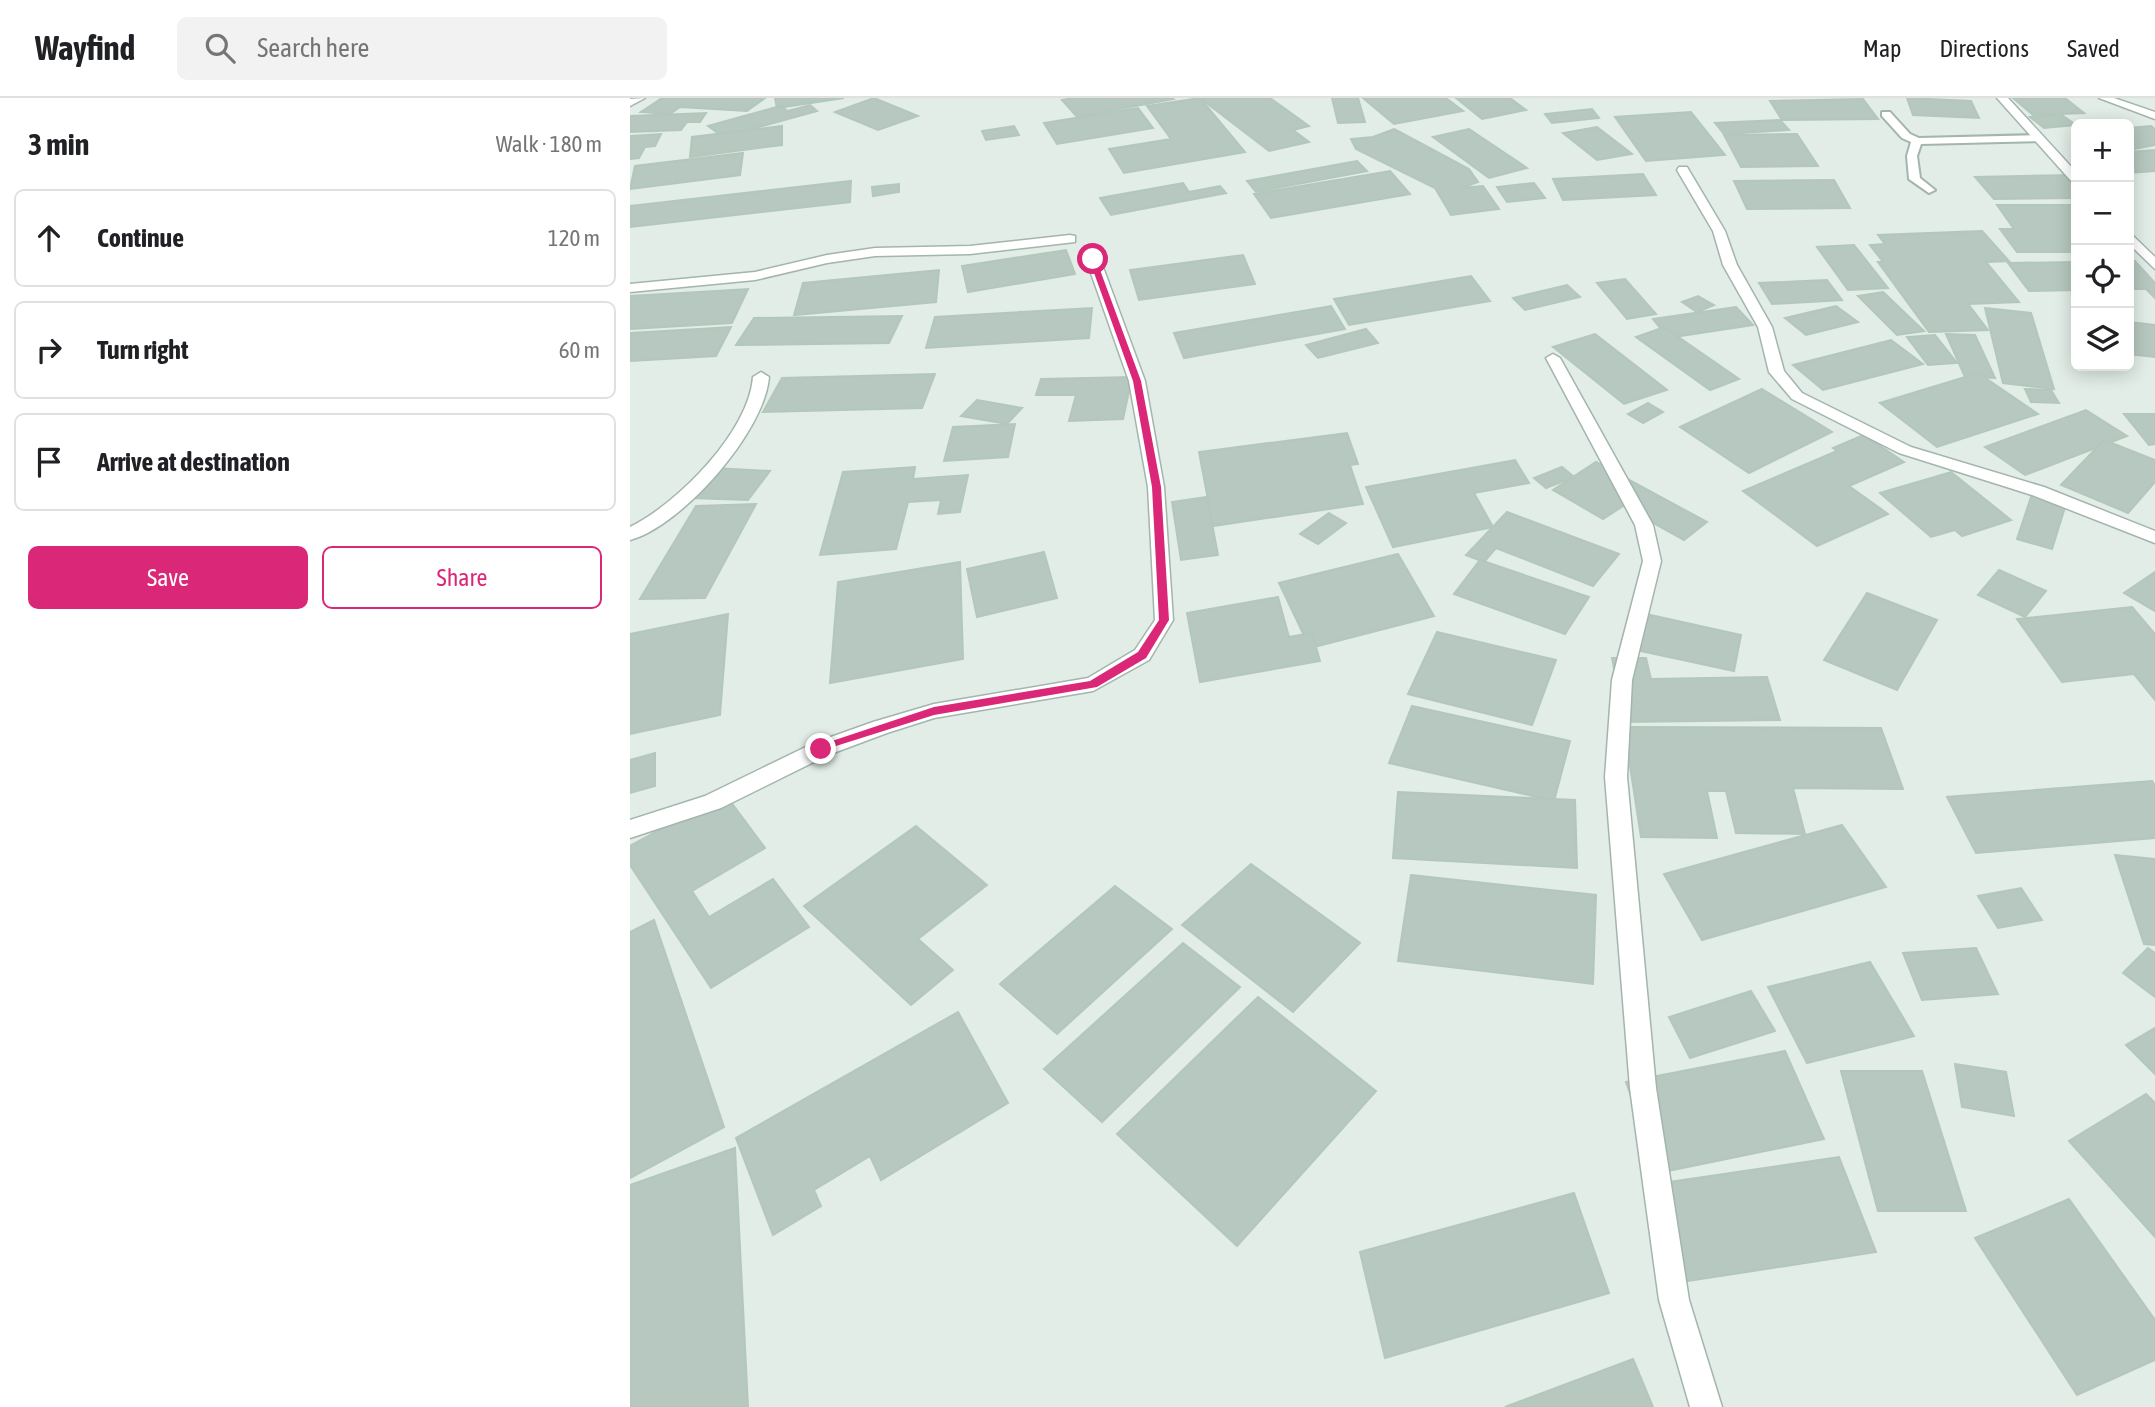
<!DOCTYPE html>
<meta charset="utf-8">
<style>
body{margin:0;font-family:"Asap Condensed",sans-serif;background:#f2f2f2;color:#202124}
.controls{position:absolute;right:21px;top:21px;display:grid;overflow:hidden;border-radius:10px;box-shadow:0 4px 18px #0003}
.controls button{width:63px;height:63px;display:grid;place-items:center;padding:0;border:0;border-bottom:2px solid #e0e0e0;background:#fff;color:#202124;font:35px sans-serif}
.stop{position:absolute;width:21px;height:21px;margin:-16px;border:5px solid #db2777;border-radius:50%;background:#fff}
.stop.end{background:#db2777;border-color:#fff;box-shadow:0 2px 7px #0008}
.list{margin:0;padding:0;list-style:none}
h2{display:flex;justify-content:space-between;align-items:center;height:91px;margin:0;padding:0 28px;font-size:30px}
h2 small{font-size:23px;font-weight:400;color:#757577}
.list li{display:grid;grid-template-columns:46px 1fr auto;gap:21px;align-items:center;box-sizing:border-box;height:98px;margin:0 14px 14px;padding:0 14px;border:2px solid #e0e0e0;border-radius:10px}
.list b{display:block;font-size:26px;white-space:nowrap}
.list em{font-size:23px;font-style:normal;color:#757577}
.actions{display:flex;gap:14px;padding:21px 28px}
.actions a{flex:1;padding:16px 0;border:2px solid #db2777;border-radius:10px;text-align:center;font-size:24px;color:#db2777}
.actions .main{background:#db2777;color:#fff}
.icon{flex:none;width:38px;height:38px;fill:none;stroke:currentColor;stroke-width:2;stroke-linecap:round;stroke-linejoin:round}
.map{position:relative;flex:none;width:1525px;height:1309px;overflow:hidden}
header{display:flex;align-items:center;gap:42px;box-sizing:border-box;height:98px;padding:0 35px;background:#fff;border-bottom:2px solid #e0e0e0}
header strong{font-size:33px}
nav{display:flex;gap:38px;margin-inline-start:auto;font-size:24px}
.search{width:490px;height:63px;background:#f2f2f2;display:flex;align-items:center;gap:18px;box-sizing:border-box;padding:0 24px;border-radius:10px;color:#757577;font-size:26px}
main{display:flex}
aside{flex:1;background:#fff}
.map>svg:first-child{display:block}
.building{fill:#b6c8bf;stroke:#b3c7bd;stroke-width:2}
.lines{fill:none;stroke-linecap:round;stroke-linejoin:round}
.lane-casing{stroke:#a3b5ad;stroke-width:4}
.street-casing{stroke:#a3b5ad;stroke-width:3}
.lane{fill:#fff;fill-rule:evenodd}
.street{fill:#fff;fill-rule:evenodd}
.route{fill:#db2777}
</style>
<header>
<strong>Wayfind</strong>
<div class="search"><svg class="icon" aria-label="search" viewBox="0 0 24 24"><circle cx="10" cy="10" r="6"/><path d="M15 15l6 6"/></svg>Search here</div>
<nav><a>Map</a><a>Directions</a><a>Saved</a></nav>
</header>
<main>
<aside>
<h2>3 min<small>Walk · 180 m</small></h2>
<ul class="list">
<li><svg class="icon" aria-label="ahead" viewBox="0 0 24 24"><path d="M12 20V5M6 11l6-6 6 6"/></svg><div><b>Continue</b></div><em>120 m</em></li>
<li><svg class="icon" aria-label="right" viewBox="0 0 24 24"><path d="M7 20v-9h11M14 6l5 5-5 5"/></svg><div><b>Turn right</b></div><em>60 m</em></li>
<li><svg class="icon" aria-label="arrive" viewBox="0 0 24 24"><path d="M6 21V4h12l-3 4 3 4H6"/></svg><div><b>Arrive at destination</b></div></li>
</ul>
<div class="actions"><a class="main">Save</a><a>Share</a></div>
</aside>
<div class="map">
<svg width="1525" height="1309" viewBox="0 0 1525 1309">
<rect width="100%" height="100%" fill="#e1ede6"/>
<g class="building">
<path d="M32 0H135L117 13 50 9 40 16 11 14Z"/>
<path d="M145 0H214L147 10Z"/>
<path d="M244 0 288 18 248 32 205 14Z"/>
<path d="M444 0H541L543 1 447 19 432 2Z"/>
<path d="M570 0 615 54 494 75 479 51 541 41 517 8Z"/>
<path d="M570 0H640L679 28 663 32 679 44 639 53Z"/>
<path d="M702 0H728L735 24 708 25Z"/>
<path d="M733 0H816L833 13 764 26Z"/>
<path d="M826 0H880L896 12 852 21Z"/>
<path d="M1277 0 1341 3 1349 20 1283 17Z"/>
<path d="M1383 0H1435L1454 15 1403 17Z"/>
<path d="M1233 1 1248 21 1152 22 1140 3Z"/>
<path d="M180 7 187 13 93 39 78 28 150 8 158 13Z"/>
<path d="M508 10 523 30 427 46 414 25Z"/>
<path d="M962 11 969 20 922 25 915 16Z"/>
<path d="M1061 14 1095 57 1016 63 985 19Z"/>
<path d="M76 15 70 24H57L51 32 0 34V18Z"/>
<path d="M1432 17 1446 27 1414 30 1400 19Z"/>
<path d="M1150 22 1159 32 1094 36 1085 25Z"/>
<path d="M152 28V47L60 59 62 39Z"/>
<path d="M384 28 389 37 356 42 352 33Z"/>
<path d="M1521 28 1525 31V47L1499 52V30Z"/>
<path d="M967 29 1002 56 967 62 933 35Z"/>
<path d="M764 31 839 71 848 84 831 90 853 88 869 111 821 117 805 90 726 51 721 41 743 39Z"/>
<path d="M839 31 897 70 859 80 803 39Z"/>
<path d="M31 36 25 48 15 49 9 60 0 61V38Z"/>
<path d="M1167 36 1188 68 1111 69 1094 37Z"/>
<path d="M1525 52V73L1499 75V54Z"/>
<path d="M113 55 110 77 0 91 5 68Z"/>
<path d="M727 63 737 73 626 94 617 83Z"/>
<path d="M760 73 780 96 641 120 624 96Z"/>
<path d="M1013 76 1026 97 933 102 923 81Z"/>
<path d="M1446 77V100L1364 101 1345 79Z"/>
<path d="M1204 82 1220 110 1117 111 1104 83Z"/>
<path d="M221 83 220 104 0 129V108Z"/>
<path d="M553 85 559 94 590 88 596 95 481 117 470 100Z"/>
<path d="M904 85 915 100 877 104 867 89Z"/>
<path d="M269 86V94L243 98 242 89Z"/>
<path d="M1367 107H1446V154H1387L1370 131H1384Z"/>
<path d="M1352 133 1379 163 1356 164 1389 204 1338 206 1358 232 1299 234 1248 164H1253L1240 147 1255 146 1248 137Z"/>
<path d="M1224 147 1258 190 1218 192 1187 149Z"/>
<path d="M436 152 445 176 338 194 332 168Z"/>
<path d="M613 157 625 186 509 202 500 172Z"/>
<path d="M1499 163H1505L1525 185V200L1516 191H1499Z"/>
<path d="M1446 164V192L1399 193 1378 165Z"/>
<path d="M309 172 306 204 164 217 173 185Z"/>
<path d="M841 178 860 203 719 227 704 201Z"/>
<path d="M995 181 1026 216 997 221 967 185Z"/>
<path d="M1197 182 1212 202 1142 206 1129 185Z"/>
<path d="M937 187 950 199 895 212 883 200Z"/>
<path d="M118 191 102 225 0 231V198Z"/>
<path d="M1253 194 1294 233 1267 237 1228 198Z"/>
<path d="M1068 198 1084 207 1067 214 1052 204Z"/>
<path d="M701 208 715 231 554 260 544 235Z"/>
<path d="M1206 208 1228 224 1176 237 1155 220Z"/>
<path d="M1106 209 1123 227 1038 240 1023 221Z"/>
<path d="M462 210 459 240 296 250 305 219Z"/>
<path d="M1355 210 1401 215 1424 291 1373 285Z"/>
<path d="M272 218 259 245 106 247 124 220Z"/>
<path d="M1499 224 1525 227V259L1499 256Z"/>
<path d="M101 229 86 258 0 263V235Z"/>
<path d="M1034 229 1109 281 1080 292 1006 239Z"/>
<path d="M736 231 748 245 688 260 676 247Z"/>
<path d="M965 236 1037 292 994 306 923 249Z"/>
<path d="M1316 236 1345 237 1365 280 1335 279Z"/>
<path d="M1305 237 1327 265 1298 267 1277 239Z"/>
<path d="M1261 242 1293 266 1193 292 1163 267Z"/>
<path d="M1348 275 1408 316 1307 349 1250 305Z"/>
<path d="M305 276 292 310 133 314 152 280Z"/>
<path d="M502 279 493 321 439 323 446 297H406L411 281Z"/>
<path d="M1132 291 1202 334 1119 375 1050 329Z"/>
<path d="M1395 291 1421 292 1429 305 1401 304Z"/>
<path d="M347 302 392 310 377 326 331 318Z"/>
<path d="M1018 305 1033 314 1013 325 998 316Z"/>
<path d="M1456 312 1497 338 1395 377 1355 349Z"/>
<path d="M1494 316H1525V346L1519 347Z"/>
<path d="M385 326 378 359 314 363 323 329Z"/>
<path d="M717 335 728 366 720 367 733 406 583 428 569 354Z"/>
<path d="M1234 337 1274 364 1219 388 1258 416 1187 448 1113 393 1207 353 1203 350Z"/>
<path d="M1474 342 1525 362V384L1498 415 1431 387Z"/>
<path d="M885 362 899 385 844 395 863 429 763 449 736 389Z"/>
<path d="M966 364 1077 424 1054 442 993 408 973 421 923 392Z"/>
<path d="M285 369 283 381 338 377 330 414 308 416 311 402 278 404 266 451 190 457 213 374Z"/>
<path d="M932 369 944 379 916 390 904 380Z"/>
<path d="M85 370 140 373 118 402 61 400Z"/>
<path d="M1321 374 1381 422 1332 438 1325 432 1301 439 1250 395Z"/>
<path d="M1402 396 1436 406 1422 451 1387 441Z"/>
<path d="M577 399 588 457 551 462 542 404Z"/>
<path d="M126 406 75 500 10 501 66 408Z"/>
<path d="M877 414 989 456 963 488 866 450 854 464 836 457Z"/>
<path d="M699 415 716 425 688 446 670 436Z"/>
<path d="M414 454 427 500 347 519 337 471Z"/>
<path d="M768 456 804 518 680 550 649 485Z"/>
<path d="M850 462 959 499 935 536 824 496Z"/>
<path d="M330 464 333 561 200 585 208 484Z"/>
<path d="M1369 472 1416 493 1395 519 1348 497Z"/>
<path d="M1525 474V513L1494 495Z"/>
<path d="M1237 495 1307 522 1267 592 1194 562Z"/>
<path d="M648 499 659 539 682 535 690 563 570 584 557 515Z"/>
<path d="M1502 509 1525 536V602L1504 576 1432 584 1387 521Z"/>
<path d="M98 516 90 617 0 636V536Z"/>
<path d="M1016 516 1111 537 1104 573 1006 552Z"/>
<path d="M807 534 926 562 902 627 778 596Z"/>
<path d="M982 560H1016L1021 581 1137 579 1150 622 994 624Z"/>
<path d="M782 608 940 643 924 703 759 665Z"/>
<path d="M994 629 1251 630 1273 691 1163 690 1175 736 1106 735 1096 693H1077L1087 740 1011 739Z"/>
<path d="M25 655V688L0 695V662Z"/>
<path d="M1522 683 1525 688V740L1346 755 1317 699Z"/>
<path d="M768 694 945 702 947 770 763 760Z"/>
<path d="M95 696 135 750 62 793 79 819 143 781 179 829 81 890 0 767V748Z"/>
<path d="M1212 727 1256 789 1072 842 1034 776Z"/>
<path d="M286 728 357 787 288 841 323 872 281 907 174 808Z"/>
<path d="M1485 757 1525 761V847L1514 846Z"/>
<path d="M621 766 730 845 663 914 552 827Z"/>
<path d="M781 777 966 797 963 886 768 863Z"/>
<path d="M485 788 542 831 427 936 370 886Z"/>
<path d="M1391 790 1412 822 1368 830 1348 798Z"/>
<path d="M24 822 94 1029 0 1080V834Z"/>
<path d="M553 845 610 889 472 1024 414 971Z"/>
<path d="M1346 850 1368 896 1292 902 1273 855Z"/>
<path d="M1518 850 1525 855V899L1493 875Z"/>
<path d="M1240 864 1284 938 1177 965 1138 889Z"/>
<path d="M1121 893 1145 933 1060 960 1039 919Z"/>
<path d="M628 899 746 993 607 1148 487 1036Z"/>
<path d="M328 914 378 1005 251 1082 240 1058 184 1092 191 1108 143 1137 106 1040Z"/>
<path d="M1525 930V976L1496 947Z"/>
<path d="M1155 953 1194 1041 1028 1075 996 984Z"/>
<path d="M1325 966 1376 974 1384 1018 1332 1009Z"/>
<path d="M1211 973H1292L1336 1113H1248Z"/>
<path d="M1516 996 1525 1005V1139L1439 1043Z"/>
<path d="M105 1050 118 1309H0V1087Z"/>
<path d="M1209 1059 1246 1154 1052 1184 1025 1086Z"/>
<path d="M944 1095 979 1195 755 1260 730 1154Z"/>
<path d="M1439 1101 1525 1222V1262L1447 1297 1345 1140Z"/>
<path d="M1003 1261 1023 1309H875Z"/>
</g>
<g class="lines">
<g class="lane-casing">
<path id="lane" d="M1252 14H1260L1280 36 1289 40 1409 37 1414 40 1409 43 1291 46 1287 58 1290 80 1305 92 1299 95 1279 81 1277 58 1281 44 1272 40 1252 18Z"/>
</g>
<g class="street-casing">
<g id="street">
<path d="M15 0 0 8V1Z"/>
<path d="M1367 0H1378L1446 74V85L1442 84Z"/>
<path d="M1469 0H1484L1525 14V21Z"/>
<path d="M1049 69H1057L1095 133 1107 167 1142 229 1154 273 1172 295 1281 349 1414 389 1525 433V445L1402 397 1269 355 1162 301 1139 274 1128 229 1093 167 1083 133 1047 72Z"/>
<path d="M1499 134 1525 159V171L1499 146Z"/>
<path d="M440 137 445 138V144L340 156 245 158 197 165 125 182 0 194V186L125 174 197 157 245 150 340 148Z"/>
<path d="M458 158 470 161 515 283 534 389 543 522 519 562 463 593 304 620 257 635 198 657 91 710 0 740V722L75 698 184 645 243 624 304 606 458 580 505 552 525 522 518 389 499 283 456 161Z"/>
<path d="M923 256 930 260 1023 427 1031 463 1002 582 997 679 1026 990 1059 1202 1092 1309H1060L1029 1202 1000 990 975 679 982 582 1013 463 1005 427 916 260Z"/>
<path d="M131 274 139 279C135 333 52 428 0 442V429C47 406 119 334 123 279Z"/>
</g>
</g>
<use href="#lane" class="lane"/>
<use href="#street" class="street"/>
</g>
<path class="route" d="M463 159 466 161 511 283 531 389 539 522 516 560 467 589 304 617 187 654V648L304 609 460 583 508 554 529 522 522 389 503 283 459 161Z"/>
</svg>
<div class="controls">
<button>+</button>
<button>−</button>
<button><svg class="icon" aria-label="locate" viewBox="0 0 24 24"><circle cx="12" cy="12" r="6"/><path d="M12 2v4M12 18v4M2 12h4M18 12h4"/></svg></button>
<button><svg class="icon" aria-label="layers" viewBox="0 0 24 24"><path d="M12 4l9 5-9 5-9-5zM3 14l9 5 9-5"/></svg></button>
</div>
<div class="stop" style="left:463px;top:161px"></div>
<div class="stop end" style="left:191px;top:651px"></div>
</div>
</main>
